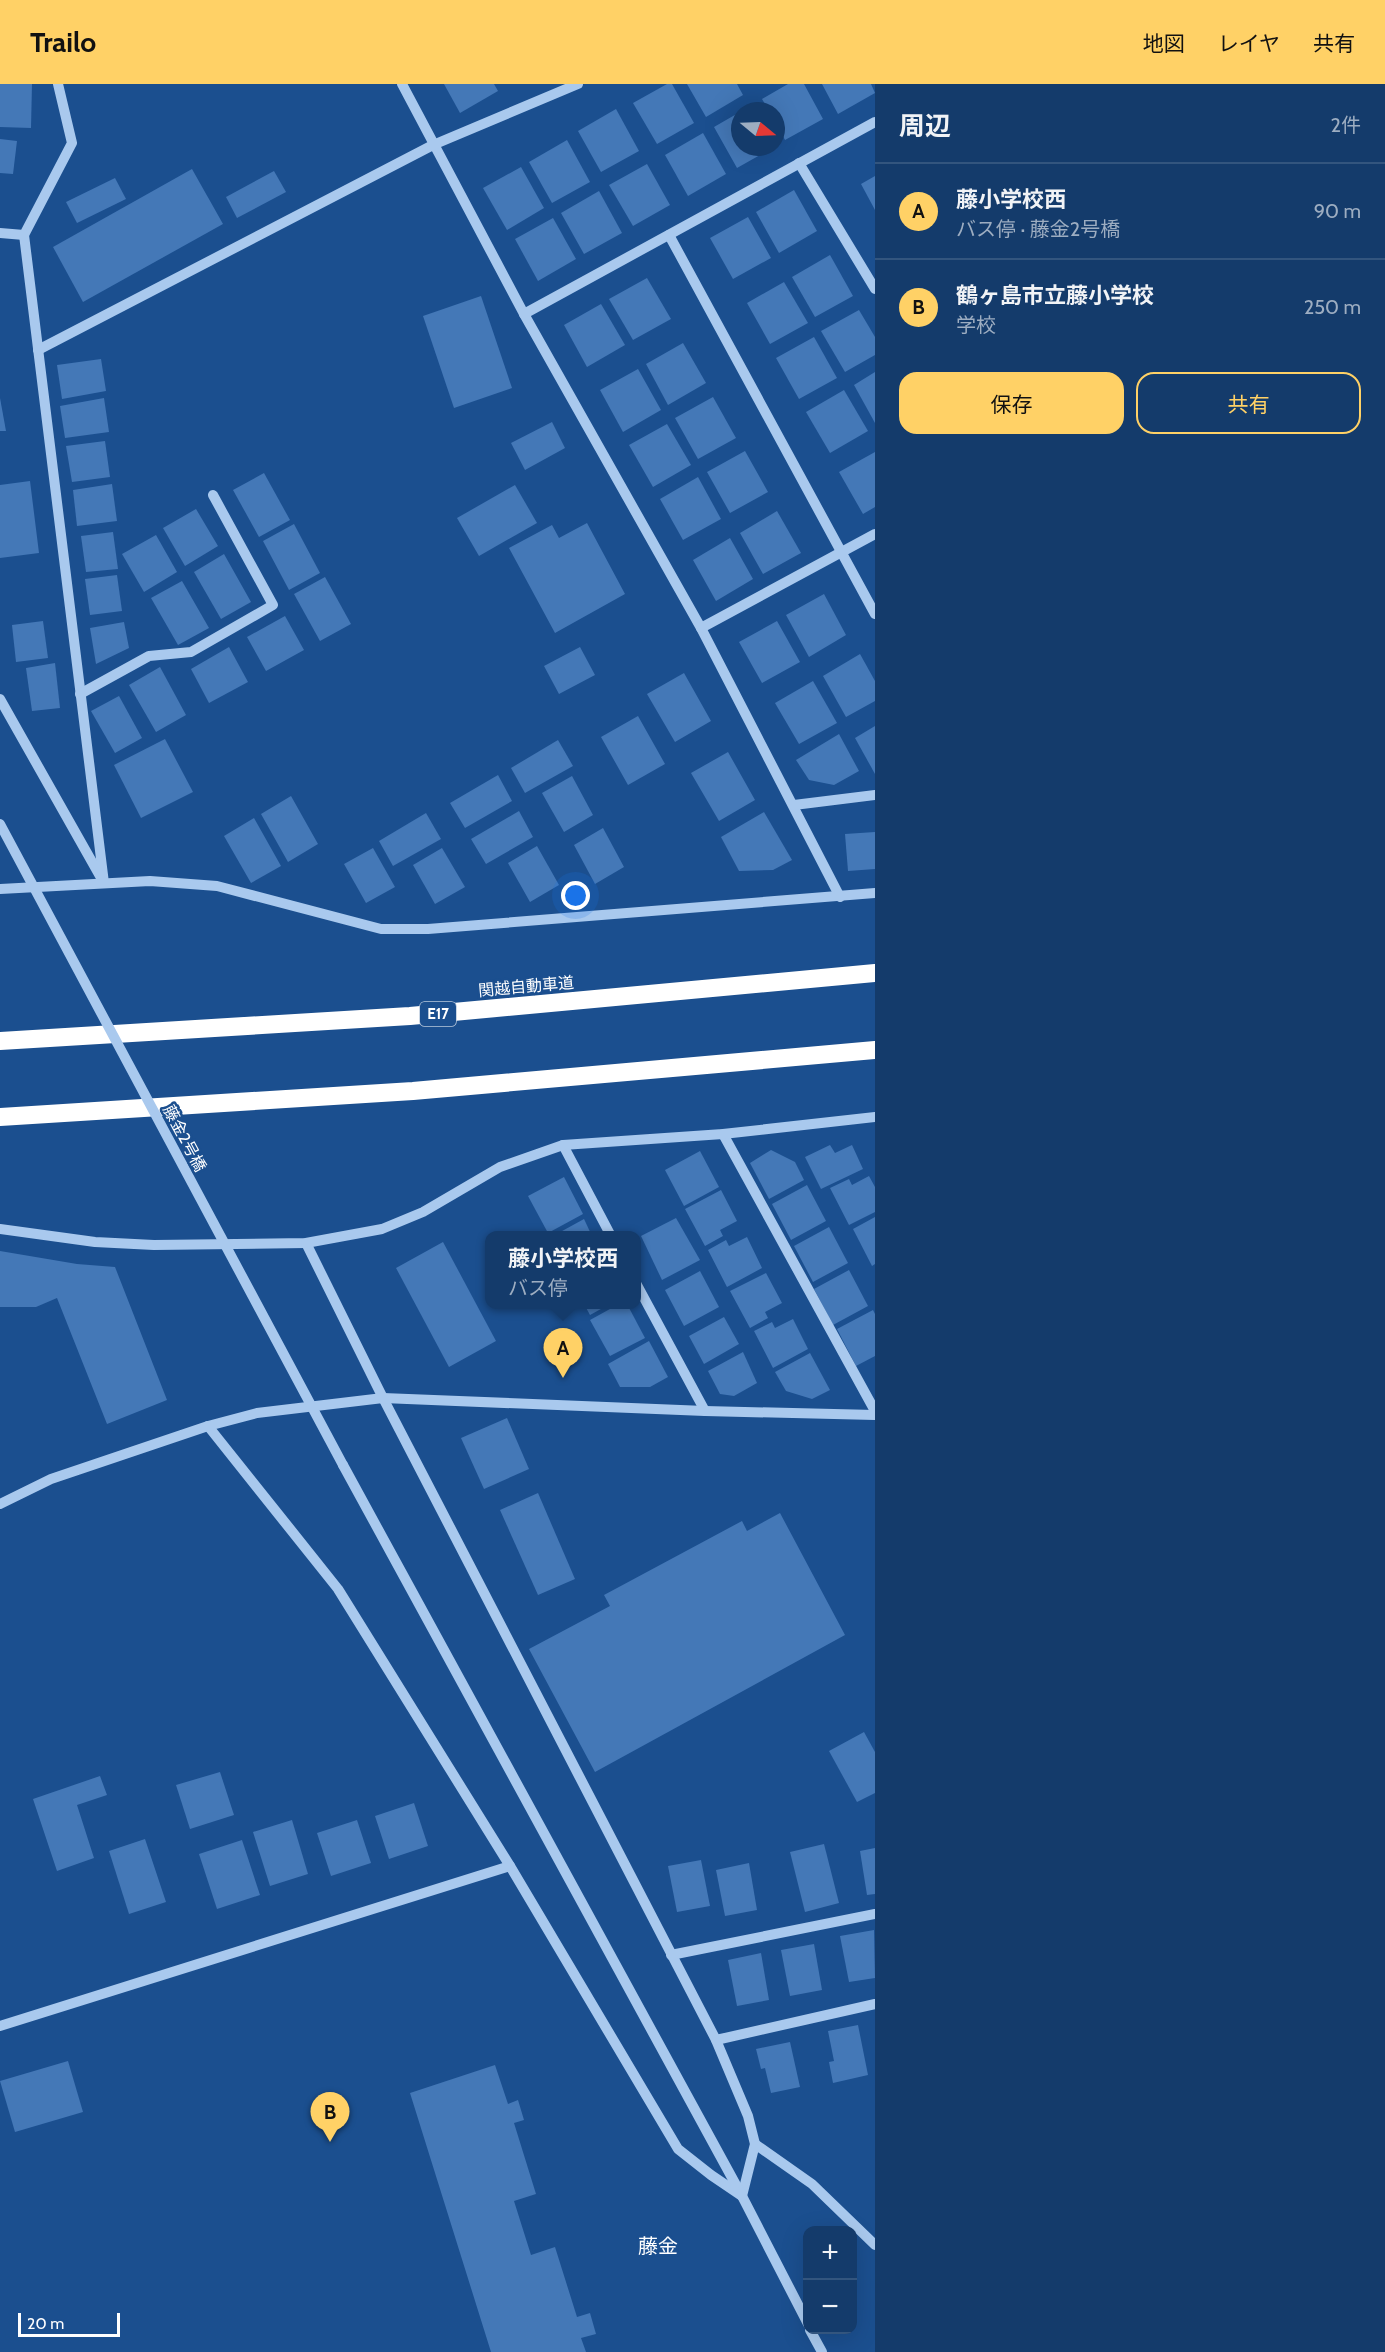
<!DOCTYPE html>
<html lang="ja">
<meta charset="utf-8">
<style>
body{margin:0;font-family:Cabin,"Noto Sans JP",sans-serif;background:#214673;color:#f1f3f6}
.controls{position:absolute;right:18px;bottom:18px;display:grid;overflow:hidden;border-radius:12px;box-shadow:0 6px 24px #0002}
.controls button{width:54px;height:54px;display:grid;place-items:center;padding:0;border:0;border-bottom:2px solid #33557e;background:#143b6b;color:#f1f3f6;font:30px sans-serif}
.compass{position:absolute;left:731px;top:18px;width:54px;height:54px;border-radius:50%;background:#143b6b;box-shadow:0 6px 24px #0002;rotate:109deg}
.scale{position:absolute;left:18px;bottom:15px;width:102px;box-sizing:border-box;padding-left:6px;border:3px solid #fff;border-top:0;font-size:16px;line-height:21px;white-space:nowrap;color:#fff;-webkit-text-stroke:4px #1b4f8f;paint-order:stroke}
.you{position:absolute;left:576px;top:812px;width:21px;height:21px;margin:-15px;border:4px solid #fff;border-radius:50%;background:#1a73e8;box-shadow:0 0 0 9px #1a73e833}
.badge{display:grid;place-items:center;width:39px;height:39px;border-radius:50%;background:#ffd166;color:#111;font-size:20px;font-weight:700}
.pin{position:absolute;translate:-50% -50px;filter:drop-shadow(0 2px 3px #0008)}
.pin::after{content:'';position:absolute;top:32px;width:21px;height:18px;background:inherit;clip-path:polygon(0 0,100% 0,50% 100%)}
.popup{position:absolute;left:485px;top:1147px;width:156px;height:78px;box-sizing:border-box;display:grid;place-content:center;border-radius:12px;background:#143b6b;filter:drop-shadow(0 2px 4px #0005);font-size:20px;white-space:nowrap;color:#9dadc1}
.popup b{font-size:22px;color:#f1f3f6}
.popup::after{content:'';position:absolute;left:50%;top:100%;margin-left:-12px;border:12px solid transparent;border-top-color:#143b6b}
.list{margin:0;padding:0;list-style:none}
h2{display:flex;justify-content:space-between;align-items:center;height:78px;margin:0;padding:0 24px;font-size:26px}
h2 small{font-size:20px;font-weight:400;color:#9dadc1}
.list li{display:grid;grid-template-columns:39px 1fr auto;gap:18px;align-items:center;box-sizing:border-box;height:96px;padding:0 24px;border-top:2px solid #33557e}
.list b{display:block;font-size:22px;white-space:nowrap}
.list p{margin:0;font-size:20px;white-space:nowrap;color:#9dadc1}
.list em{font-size:20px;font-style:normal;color:#9dadc1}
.actions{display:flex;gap:12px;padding:18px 24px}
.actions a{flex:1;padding:14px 0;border:2px solid #ffd166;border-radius:18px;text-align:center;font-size:21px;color:#ffd166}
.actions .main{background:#ffd166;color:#111}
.map{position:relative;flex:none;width:875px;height:2268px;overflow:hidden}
header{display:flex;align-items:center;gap:36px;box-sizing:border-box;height:84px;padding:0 30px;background:#ffd166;color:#111}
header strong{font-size:28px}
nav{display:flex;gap:33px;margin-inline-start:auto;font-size:21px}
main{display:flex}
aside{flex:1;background:#143b6b}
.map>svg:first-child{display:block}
.building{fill:#4478b7}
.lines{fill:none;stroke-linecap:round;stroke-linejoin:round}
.minor{stroke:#a9c9ee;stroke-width:10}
.highway{stroke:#fff;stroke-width:18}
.minor-bridge{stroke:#a9c9ee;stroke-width:10}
.labels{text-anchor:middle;stroke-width:5;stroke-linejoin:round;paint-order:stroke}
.shield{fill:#1b4f8f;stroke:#bbcadd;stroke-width:1.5}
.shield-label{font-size:15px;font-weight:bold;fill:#fff}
.street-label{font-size:16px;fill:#fff;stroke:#1b4f8f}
.quarter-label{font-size:20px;fill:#fff;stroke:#1b4f8f}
</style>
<header>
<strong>Trailo</strong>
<nav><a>地図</a><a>レイヤ</a><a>共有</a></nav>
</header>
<main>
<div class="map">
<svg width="875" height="2268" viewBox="0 0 875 2268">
<rect width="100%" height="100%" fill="#1b4f8f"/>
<g class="building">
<path d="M0 0H32L31 44 0 43Z"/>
<path d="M444 0H494L498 7 460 29Z"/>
<path d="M667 0H672L694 39 657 60 633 19Z"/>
<path d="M687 0H737L743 11 706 33Z"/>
<path d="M788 0H804L823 35 785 56 776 39V27H769L762 15Z"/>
<path d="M822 0H871L875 9 838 30Z"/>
<path d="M616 25 639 67 601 88 578 47Z"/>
<path d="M740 28V63H774L737 84 714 43Z"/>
<path d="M703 49 726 90 688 112 665 71Z"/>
<path d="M0 55 17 57 13 90 0 89Z"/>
<path d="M567 56 590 98 552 119 529 78Z"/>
<path d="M647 80 670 121 633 142 609 101Z"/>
<path d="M521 83 544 124 507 146 483 104Z"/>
<path d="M192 85 223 140 83 218 53 163Z"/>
<path d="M274 87 286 108 237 134 226 113Z"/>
<path d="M875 92V126L861 100Z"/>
<path d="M115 94 126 115 77 139 66 118Z"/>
<path d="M794 106 817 147 779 169 756 128Z"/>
<path d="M599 107 622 149 584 170 561 129Z"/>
<path d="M748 133 771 174 733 195 710 154Z"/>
<path d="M553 134 576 175 538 197 515 155Z"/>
<path d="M830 171 853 212 815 233 792 193Z"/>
<path d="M647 194 671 235 633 256 609 215Z"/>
<path d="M784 198 808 239 770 260 747 219Z"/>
<path d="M481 212 512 304 454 324 423 232Z"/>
<path d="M601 220 625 261 587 283 564 241Z"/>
<path d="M859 226 875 253V271L845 288 821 247Z"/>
<path d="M814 253 837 294 799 315 776 274Z"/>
<path d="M683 259 706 299 668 321 646 280Z"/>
<path d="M101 275 106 307 62 315 57 281Z"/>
<path d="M638 285 661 326 623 348 600 306Z"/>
<path d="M875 288V339L854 301Z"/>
<path d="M844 306 868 347 830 369 806 328Z"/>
<path d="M713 313 736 354 698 375 675 334Z"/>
<path d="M0 314 6 347H0Z"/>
<path d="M104 314 109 348 65 354 60 322Z"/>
<path d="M552 338 565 364 525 386 511 359Z"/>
<path d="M667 340 691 381 653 403 629 361Z"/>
<path d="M105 357 110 393 72 398 66 362Z"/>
<path d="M745 367 768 408 730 429 707 388Z"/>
<path d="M875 368V423L863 430 839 388Z"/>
<path d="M264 389 290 436 259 453 233 406Z"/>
<path d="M698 393 721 435 683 456 660 415Z"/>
<path d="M30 397 39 469 0 474V401Z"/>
<path d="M112 400 117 437 77 442 73 406Z"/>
<path d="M515 401 537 439 479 472 457 434Z"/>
<path d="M196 425 218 462 185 482 163 444Z"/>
<path d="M777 427 801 469 763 490 740 449Z"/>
<path d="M587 439 625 510 555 549 509 464 552 441 559 454Z"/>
<path d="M294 440 320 489 289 506 263 457Z"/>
<path d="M113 448 118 485 86 488 81 452Z"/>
<path d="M156 451 177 488 144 508 122 470Z"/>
<path d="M730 454 753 495 716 517 693 476Z"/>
<path d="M224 470 251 518 221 535 194 488Z"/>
<path d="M117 491 122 527 90 531 85 495Z"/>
<path d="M325 493 351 540 320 557 294 510Z"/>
<path d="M182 497 209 544 178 561 151 514Z"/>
<path d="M824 510 846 551 809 573 786 531Z"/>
<path d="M285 532 304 566 266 587 247 553Z"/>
<path d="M43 537 48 574 16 578 12 541Z"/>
<path d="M777 537 800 578 762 599 739 558Z"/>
<path d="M124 538 129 564 96 580 90 544Z"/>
<path d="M229 563 248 598 209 619 191 585Z"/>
<path d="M580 563 595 591 559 610 544 582Z"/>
<path d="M860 570 875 597V617L846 633 823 592Z"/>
<path d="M55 579 60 624 32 627 26 584Z"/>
<path d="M160 583 186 631 156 648 129 601Z"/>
<path d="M684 589 711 637 675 658 647 610Z"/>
<path d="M813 597 837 639 799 660 775 619Z"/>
<path d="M119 612 142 654 115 669 91 627Z"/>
<path d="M638 632 665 680 628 701 601 653Z"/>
<path d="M875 642V690L855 654Z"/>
<path d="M839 650 859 687 834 701 809 696 796 676Z"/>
<path d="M165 655 193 708 141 734 114 681Z"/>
<path d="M558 656 573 682 525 709 511 684Z"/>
<path d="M728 668 755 716 719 737 691 689Z"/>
<path d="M498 691 512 717 465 744 450 719Z"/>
<path d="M572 692 593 731 564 748 542 709Z"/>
<path d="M291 712 318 760 288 778 261 730Z"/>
<path d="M519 727 533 753 486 780 471 755Z"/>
<path d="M764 728 792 776 773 786 739 787 721 753Z"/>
<path d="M426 729 441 755 393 782 379 757Z"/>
<path d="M254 734 281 782 251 799 224 752Z"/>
<path d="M603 744 624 783 595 800 574 761Z"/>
<path d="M875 748V785L848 787 845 750Z"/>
<path d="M537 762 559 801 530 818 508 779Z"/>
<path d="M373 764 395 803 366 819 344 780Z"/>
<path d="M442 764 465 803 435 820 413 781Z"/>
<path d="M830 1061 835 1069 852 1061 863 1085 821 1105 805 1073Z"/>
<path d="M771 1066 795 1078 804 1096 769 1115 750 1079Z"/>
<path d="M700 1067 719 1103 684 1122 665 1086Z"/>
<path d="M869 1092 875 1103V1128L849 1141 830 1104 849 1095 852 1101Z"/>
<path d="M564 1093 583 1130 548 1149 528 1112Z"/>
<path d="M807 1101 826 1137 791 1156 772 1120Z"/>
<path d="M721 1106 737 1137 720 1146 723 1152 705 1162 685 1125Z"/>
<path d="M875 1133V1180L872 1182 853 1145Z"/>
<path d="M676 1134 700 1176 662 1196 641 1152Z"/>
<path d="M584 1135 592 1152H553Z"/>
<path d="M829 1143 848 1179 813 1198 794 1162Z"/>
<path d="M747 1153 762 1184 727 1203 708 1166 726 1156 729 1162Z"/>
<path d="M443 1158 496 1257 449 1283 396 1184Z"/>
<path d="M0 1167 77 1180 115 1183 167 1316 107 1340 57 1214 36 1223H0Z"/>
<path d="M849 1186 868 1222 833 1241 814 1205Z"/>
<path d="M700 1187 719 1223 684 1242 665 1206Z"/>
<path d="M766 1189 782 1219 765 1228 768 1234 750 1244 730 1207Z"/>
<path d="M584 1220H610L590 1231Z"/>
<path d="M619 1220H627L645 1254 610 1272 590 1236Z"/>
<path d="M873 1226 875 1230V1272L856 1282 837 1245Z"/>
<path d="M724 1233 739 1260 704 1280 689 1252Z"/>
<path d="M793 1235 808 1265 773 1284 754 1247 772 1238 775 1244Z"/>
<path d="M649 1257 668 1293 650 1303H620L608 1280Z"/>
<path d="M743 1268 757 1299 734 1312 720 1310 708 1287Z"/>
<path d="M810 1269 830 1306 812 1315 786 1307 775 1288Z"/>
<path d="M507 1334 529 1385 484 1405 461 1354Z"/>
<path d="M538 1409 575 1495 538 1511 500 1426Z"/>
<path d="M780 1429 845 1551 595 1688 529 1565 610 1522 604 1511 742 1437 747 1447Z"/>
<path d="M864 1648 875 1668V1709L857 1718 829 1667Z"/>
<path d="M220 1688 234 1731 190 1745 176 1701Z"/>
<path d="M100 1692 107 1711 77 1721 94 1774 57 1787 33 1715Z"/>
<path d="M414 1719 428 1762 389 1775 375 1732Z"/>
<path d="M292 1736 308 1790 270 1802 253 1748Z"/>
<path d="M357 1736 371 1779 331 1792 317 1749Z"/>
<path d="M145 1755 166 1818 129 1830 109 1767Z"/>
<path d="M242 1756 260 1811 217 1825 199 1770Z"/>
<path d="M824 1760 839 1819 805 1828 790 1768Z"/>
<path d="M875 1764V1810L867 1811 860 1767Z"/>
<path d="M701 1776 710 1822 677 1828 668 1782Z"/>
<path d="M749 1779 757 1826 725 1832 716 1786Z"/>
<path d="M874 1846 875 1894 849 1898 840 1852Z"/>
<path d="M814 1860 822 1906 790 1912 781 1866Z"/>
<path d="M761 1869 769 1916 737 1922 728 1876Z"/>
<path d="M858 1941 868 1991 833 1999 829 1978 834 1977 828 1947Z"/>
<path d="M790 1958 800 2003 771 2009 765 1984 761 1985 756 1965Z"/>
<path d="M68 1977 83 2028 15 2048 0 1997Z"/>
<path d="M495 1981 508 2020 518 2016 524 2036 514 2039 536 2110 514 2117 531 2171 555 2163 577 2233 590 2229 596 2250 581 2254 586 2268H491L410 2009Z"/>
</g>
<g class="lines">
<g class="minor">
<path d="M402 0 524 230 701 544 840 813"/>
<path d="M799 79 875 205"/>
<path d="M0 149 24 151 72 59 58 0"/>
<path d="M24 151 104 799"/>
<path d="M669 151 875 530"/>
<path d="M524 230 875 38"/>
<path d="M38 266 433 61 578 0"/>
<path d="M701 544 875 450"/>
<path d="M80 610 149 572 191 568 273 521 213 411"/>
<path d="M0 615 100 792"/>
<path d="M794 721 875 711"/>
<path d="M0 805 150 797 217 802 381 845H428L875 809"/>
<path d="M723 1050 875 1327"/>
<path d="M563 1061 611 1152"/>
<path d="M0 1145 95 1158 154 1161 306 1159 382 1145 423 1128 500 1083 563 1061 723 1050 875 1033"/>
<path d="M636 1199 705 1327"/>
<path d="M208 1342 338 1505 510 1782 678 2065 711 2091 742 2112 755 2060 748 2032 716 1956 383 1314 306 1159"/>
<path d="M343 1381 742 2112 808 2240"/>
<path d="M0 1420 51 1395 208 1342 257 1329 383 1314 705 1327 875 1331"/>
<path d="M671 1871 875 1830"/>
<path d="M0 1942 510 1782"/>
<path d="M716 1956 875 1920"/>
<path d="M755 2060 812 2100 875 2161"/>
<path d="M810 2246 822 2268"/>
</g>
<g class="highway">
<path d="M0 957 410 932 875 889"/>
<path d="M0 1033 413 1007 875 966"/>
</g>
<path class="minor-bridge" d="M0 740 343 1381"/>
</g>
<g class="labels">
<rect class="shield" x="420" y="918" width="36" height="24" rx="4.5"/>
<g class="shield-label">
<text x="438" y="935">E17</text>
</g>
<g class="street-label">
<text transform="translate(526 902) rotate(-5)" y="6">関越自動車道</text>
<text transform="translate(185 1054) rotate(62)" y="6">藤金2号橋</text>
</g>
<g class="quarter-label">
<text x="658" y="2169">藤金</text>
</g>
</g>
</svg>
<div class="controls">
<button>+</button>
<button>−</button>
</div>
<svg class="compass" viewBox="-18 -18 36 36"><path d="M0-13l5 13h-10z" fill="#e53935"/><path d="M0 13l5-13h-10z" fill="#9dadc1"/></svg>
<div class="scale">20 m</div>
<div class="you"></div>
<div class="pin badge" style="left:563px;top:1294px">A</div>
<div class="popup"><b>藤小学校西</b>バス停</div>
<div class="pin badge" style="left:330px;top:2058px">B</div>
</div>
<aside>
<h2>周辺<small>2件</small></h2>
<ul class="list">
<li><span class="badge">A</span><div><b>藤小学校西</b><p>バス停 · 藤金2号橋</p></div><em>90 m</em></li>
<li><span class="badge">B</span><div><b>鶴ヶ島市立藤小学校</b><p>学校</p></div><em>250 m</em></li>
</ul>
<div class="actions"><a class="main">保存</a><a>共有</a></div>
</aside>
</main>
